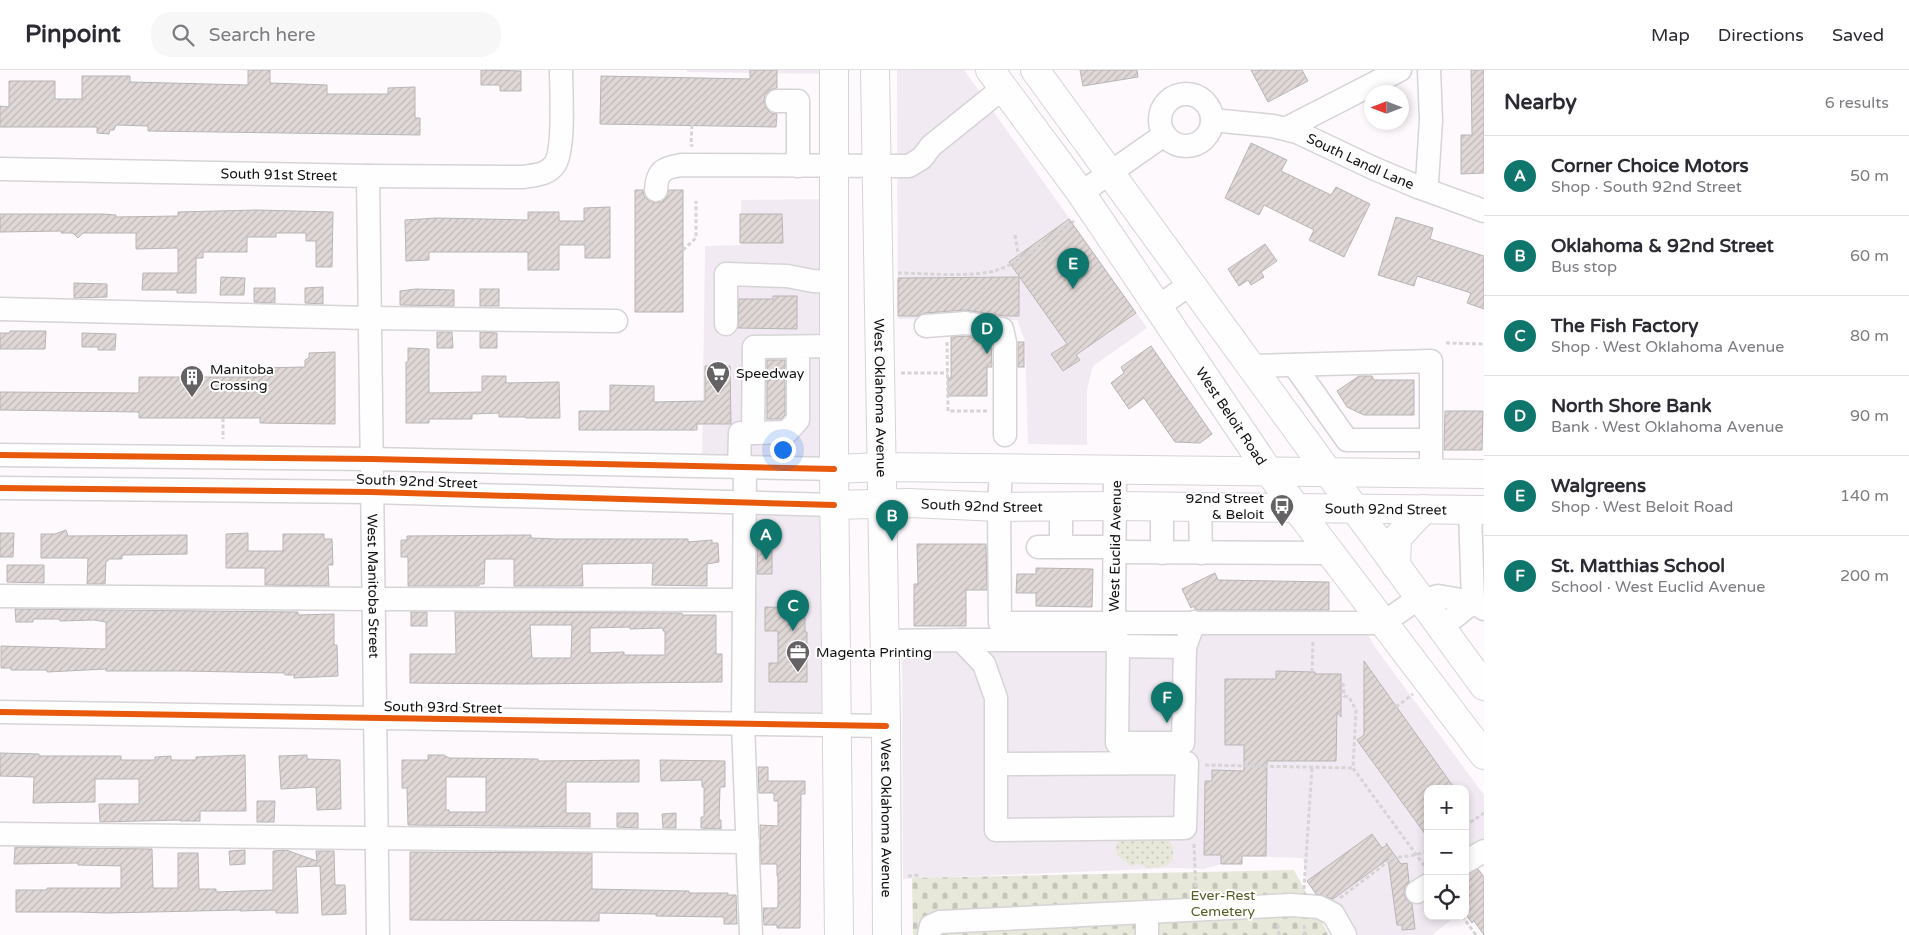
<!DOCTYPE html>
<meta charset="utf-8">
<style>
body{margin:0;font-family:"Varela Round",sans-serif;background:#f7f7f7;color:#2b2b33}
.controls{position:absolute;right:15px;bottom:15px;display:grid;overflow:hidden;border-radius:10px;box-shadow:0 2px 8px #0003}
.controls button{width:45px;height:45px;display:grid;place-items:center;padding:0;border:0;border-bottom:1px solid #e1e1e2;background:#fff;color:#2b2b33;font:25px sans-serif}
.compass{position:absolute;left:1364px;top:15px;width:45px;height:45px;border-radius:50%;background:#fff;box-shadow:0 2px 8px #0003;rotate:270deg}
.you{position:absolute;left:782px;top:379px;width:18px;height:18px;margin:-12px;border:4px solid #fff;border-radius:50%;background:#1a73e8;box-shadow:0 0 0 8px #1a73e833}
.badge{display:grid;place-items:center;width:32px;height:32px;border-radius:50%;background:#0f766e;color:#fff;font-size:16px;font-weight:700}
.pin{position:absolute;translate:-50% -41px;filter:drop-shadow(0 1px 2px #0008)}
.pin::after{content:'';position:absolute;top:26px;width:18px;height:15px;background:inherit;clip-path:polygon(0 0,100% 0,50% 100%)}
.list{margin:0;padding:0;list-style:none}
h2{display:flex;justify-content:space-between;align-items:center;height:65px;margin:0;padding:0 20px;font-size:21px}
h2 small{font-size:16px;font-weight:400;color:#7c7c81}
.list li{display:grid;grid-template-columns:32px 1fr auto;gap:15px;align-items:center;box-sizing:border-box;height:80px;padding:0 20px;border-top:1px solid #e1e1e2}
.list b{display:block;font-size:19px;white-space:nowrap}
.list p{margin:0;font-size:16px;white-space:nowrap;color:#7c7c81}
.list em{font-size:16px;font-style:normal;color:#7c7c81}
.icon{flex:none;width:28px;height:28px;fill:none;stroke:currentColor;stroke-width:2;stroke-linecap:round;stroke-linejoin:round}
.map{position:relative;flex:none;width:1484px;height:865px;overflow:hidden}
header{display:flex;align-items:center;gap:30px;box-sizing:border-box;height:70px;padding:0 25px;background:#fff;border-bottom:1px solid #e1e1e2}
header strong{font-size:24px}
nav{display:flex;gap:28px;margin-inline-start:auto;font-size:18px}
.search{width:350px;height:45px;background:#f7f7f7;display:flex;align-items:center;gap:12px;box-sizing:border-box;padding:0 18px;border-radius:20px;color:#7c7c81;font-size:19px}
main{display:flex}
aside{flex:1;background:#fff}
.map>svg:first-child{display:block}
.built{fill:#f2eaf2}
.grass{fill:url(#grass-dots)}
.cemetery{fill:url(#cemetery-stones)}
.building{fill:url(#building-hatch);stroke:#b8b5b6;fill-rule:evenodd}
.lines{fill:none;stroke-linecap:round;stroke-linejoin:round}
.minor-casing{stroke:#d6d4d6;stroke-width:25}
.major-casing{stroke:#d6d4d6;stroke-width:30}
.path{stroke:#d6d4d6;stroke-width:3;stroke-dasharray:4 2.5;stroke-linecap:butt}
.minor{stroke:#fffeff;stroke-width:22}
.major{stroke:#fffeff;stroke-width:28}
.cycleway-casing{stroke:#fff;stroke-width:9}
.cycleway{stroke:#e8590c;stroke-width:6}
.labels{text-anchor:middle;stroke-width:4;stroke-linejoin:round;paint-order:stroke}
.street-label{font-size:14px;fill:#121012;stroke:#fff}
.poi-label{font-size:14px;fill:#121012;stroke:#fff;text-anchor:start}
.park-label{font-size:14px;fill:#575b25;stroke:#fff}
</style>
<header>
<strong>Pinpoint</strong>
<div class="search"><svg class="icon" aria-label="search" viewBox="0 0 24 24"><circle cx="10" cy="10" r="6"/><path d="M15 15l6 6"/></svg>Search here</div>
<nav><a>Map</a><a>Directions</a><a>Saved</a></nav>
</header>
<main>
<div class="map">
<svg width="1484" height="865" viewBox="0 0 1484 865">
<defs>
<pattern id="grass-dots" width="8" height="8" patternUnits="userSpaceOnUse" patternTransform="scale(1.25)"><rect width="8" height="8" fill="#e7e7da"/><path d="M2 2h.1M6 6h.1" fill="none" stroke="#c5c5ba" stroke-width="1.8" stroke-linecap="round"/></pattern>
<pattern id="cemetery-stones" width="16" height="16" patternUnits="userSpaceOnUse" patternTransform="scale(1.25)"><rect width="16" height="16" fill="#e7e7da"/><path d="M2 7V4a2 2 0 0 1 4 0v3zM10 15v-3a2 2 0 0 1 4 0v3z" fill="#c5c5ba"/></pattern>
<pattern id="building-hatch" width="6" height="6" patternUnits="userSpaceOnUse" patternTransform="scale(1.25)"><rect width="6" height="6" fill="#e0d8d6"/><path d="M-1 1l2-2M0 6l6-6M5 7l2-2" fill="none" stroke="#bfb8b7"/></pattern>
</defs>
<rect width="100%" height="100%" fill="#fdf9fd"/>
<g class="built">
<path d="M687 0H834V4L687 2Z"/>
<path d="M897 0H964L1147 258 1093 296 1087 319V375L1028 374 1025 271 1017 250 898 249Z"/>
<path d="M835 129 834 399 702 396 705 176 741 175V130Z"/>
<path d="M744 433 834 435 837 656 743 654Z"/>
<path d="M899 559 1367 563 1377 580 1484 725V788L1465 798V719H1428V846H1456L1432 865H1356L1332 830 1325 835 1307 811 1303 788 1242 786V794H1221L1204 799 1173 798 903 809 902 587Z"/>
</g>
<path class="grass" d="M1159 767 1169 770 1173 778V790L1166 796 1157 797 1150 798 1138 794 1131 796 1117 785 1116 774 1121 770Z"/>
<path class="cemetery" d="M1294 800 1329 865H913L912 808Z"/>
<g class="building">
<path d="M248 0H270V13L327 15V24H388V18L415 17V48H420V65L148 61V56L116 55 114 60H110L109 64 97 63V57H0V36L9 37V11H55V29H82V6H130V12L248 15Z"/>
<path d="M481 0 521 1V21H500V15H481Z"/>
<path d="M750 0H777V18L770 20 765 25 764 31 766 38 771 43 777 44 776 57 600 54 601 6 750 9Z"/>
<path d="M1080 0H1137L1138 7 1083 16Z"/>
<path d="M1251 0H1302L1308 11 1268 32Z"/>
<path d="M1471 0H1484V103L1461 104V65H1472Z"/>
<path d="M1251 73 1287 90 1281 101 1331 125 1336 117 1370 134 1344 187 1309 170 1314 160 1264 135 1259 145 1225 128Z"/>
<path d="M635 120H643L644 126 648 130 655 133 662 132 666 128 669 120H683V242H635Z"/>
<path d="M610 137V188H585V175H559V200H528V182H429V190L406 191 405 150 437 148 528 150V142H559V151H584V138Z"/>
<path d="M257 140 333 142 332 197H316V171H306V163H276V167H247V182H203V188H196V223H177V220H142L143 203H178V178L136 179V163H83L78 168 73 163H61L62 161 0 162V144H103L116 145V147L178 146V142Z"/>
<path d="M740 144H782L783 173H740Z"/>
<path d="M1396 147 1433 158 1430 169 1484 186V239L1467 233 1471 223 1417 206 1414 216 1378 205Z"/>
<path d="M1069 149 1136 243 1076 285 1080 290 1063 301 1051 284 1067 274 1009 192Z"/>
<path d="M1265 174 1277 191 1261 202 1264 207 1251 215 1248 210 1239 216 1228 199Z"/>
<path d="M221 207 245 208 244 225H220Z"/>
<path d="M1019 207V246H1005L965 240 925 243 918 246H898V208Z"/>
<path d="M74 213 107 214V227L74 228Z"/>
<path d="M323 217V234L305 233V218Z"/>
<path d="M254 218H275V233L254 232Z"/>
<path d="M416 219 454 220V236L400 235V221Z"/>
<rect x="480" y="219" width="19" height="17"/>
<path d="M773 226H797V259L738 258 739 229H773Z"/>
<path d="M10 261H46L45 279H0V263H10Z"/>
<path d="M437 262H452L453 278H437Z"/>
<path d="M480 262 497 263V278H480Z"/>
<path d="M82 263 116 264 115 280H98V277H82Z"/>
<path d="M965 266 978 268V272H991L992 297H987V326H948V308H951V267Z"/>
<rect x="1018" y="272" width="6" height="25"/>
<path d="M1151 276 1212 364 1200 373 1175 372 1144 328 1129 339 1111 313 1124 303 1121 297Z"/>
<path d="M408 278 429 279V323L482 322V306H506V313L559 312 560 348H526V347H499V343L472 344V349H429V353H406V292H408Z"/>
<path d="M335 282V354L260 353V348H139V342L0 340V322L139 323V307H259V298L305 297V290L309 288V283Z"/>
<path d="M767 290H785V345L781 349H767Z"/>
<path d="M705 296H730L731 354H697V360H579V341H610V315L654 316V332L705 331Z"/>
<path d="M1359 306H1372L1374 310H1414V345H1364L1347 337 1337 321Z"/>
<path d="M1445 341H1483L1482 380H1444Z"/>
<path d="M66 460 68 466 187 465V484L124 485H122V489H108V491H106L105 514H87L88 488H41V464H55Z"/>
<path d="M0 463H14L13 487H0Z"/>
<path d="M248 463V481H283V464H324V469H332L333 495H328L329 516 265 515V498H226V464Z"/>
<path d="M531 465V468L557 469H688V472L712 470V473H718L719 492 707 494V516L652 515 653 493 582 494 583 516H514V489H485L484 514H479V516H408V487H401V470H407V466Z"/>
<path d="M758 474H772V504H757Z"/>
<path d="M917 474H986L987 520H966V556H914V514H918Z"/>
<path d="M7 495H44V513L7 512Z"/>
<path d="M1036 498 1093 499 1092 537 1036 536V523H1016L1017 504H1036Z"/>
<path d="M1215 503 1218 510 1329 512V540H1199L1195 539 1194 536 1191 538 1182 519Z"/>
<path d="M765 537 805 538V562H807V612H769V593H778V561H765Z"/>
<path d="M15 539 298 542V545L334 544V575H337L338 606 294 608V605H285V603L185 601H106V599L47 602V600H11V598H1V576L106 579V552L94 550 60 551 59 549H33V552H16Z"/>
<rect x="411" y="542" width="16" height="14"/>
<path d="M455 542 682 543V545H716V584H722V612L523 614 410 613V584H456ZM530 555H572L571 588H532ZM630 557V559L663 558V561H665V585H624V582L590 583V558Z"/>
<path d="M1364 591 1455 719H1428V768L1357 670 1364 665Z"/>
<path d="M1276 601 1315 602V604H1341V647L1337 642 1336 691H1267L1266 786H1242V794H1221V785H1204L1205 711H1212V700L1244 701V675H1225V609H1276Z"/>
<path d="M0 683 39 684V686H121V690H155V687L171 686V690H196V687L245 685 246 741H200V751H180V750L100 752 99 734H139V709H95V732L33 733 34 707 0 706Z"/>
<path d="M307 685V689L340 690 341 739 317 740 316 717 281 719 279 686Z"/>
<path d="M428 685H444L449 688 538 689V691L639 690V712H566V743H590V757L408 755 407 721V718H402V690H428ZM446 707H486V742H449V740H446Z"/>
<path d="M660 690 725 691V717H720L719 750H721V759L701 758V747H704V717H702V710L661 711Z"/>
<path d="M758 697H768V711H805V724H801L800 858H777V855H764L763 838H777L778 836V806H777V794H761L760 755 778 756V731H774V723H759Z"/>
<path d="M257 731H275L274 752H257Z"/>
<path d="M617 743H638V758L617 757Z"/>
<path d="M676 743V758H663L662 744Z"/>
<path d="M1372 764 1382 778 1387 775 1386 773 1401 794 1407 793 1409 812 1405 816 1404 823 1406 829 1412 834 1415 859 1402 860V855H1397L1388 789 1333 829 1316 824 1307 811Z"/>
<path d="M15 777 152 779 153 818H178V783H198L199 819H216V822L273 820V781L286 780 317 791 316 781H334L335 815H345L346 844 322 845 320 796 296 797 298 843H276V840L240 841V840L107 843 79 842H16V820H47V818H121V796L78 795V793L14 794Z"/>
<path d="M245 780V794L230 795 229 781Z"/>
<path d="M410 782 592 783V819L689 821V823H728V825H736L737 854H724V847L656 846V844L599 843V851L410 850Z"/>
<path d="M1478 799 1484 807V865L1474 851 1472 853 1465 843V805Z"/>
</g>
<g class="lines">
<g class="minor-casing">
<g id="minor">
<circle cx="1186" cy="50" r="26"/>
<path d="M777 31H798V96"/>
<path id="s1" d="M1212 50 1273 56 1297 62 1373 98 1418 117 1427 113 1431 50 1429 0"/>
<path d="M1285 59 1400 0"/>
<path id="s2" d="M0 99 368 106 523 107C534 105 548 105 555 94 565 78 561 21 561 0"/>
<path id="s3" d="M368 106 378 865"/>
<path d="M1418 117 1484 141"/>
<path d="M656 120C657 101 663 98 681 95L909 96 922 88 931 76 1003 18"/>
<path d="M1081 123 1164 65"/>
<path d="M1158 237 1190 214"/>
<path d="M0 239 369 248 616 251"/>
<path d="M726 254V204L787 206 813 211 834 212"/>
<path d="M926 256 966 253 1002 259 1005 272V365"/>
<path d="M798 277V350L787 362 753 363 754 277 834 276"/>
<path d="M1294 295 1347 370H1431"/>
<path d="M1250 296 1431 291V403"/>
<path d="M0 385 371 389 834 399"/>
<path d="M739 397 740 363H753"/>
<path d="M745 397 743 654 751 865"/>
<path d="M1001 398 999 437 1000 553H1383L1419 528"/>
<path d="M1115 400 1114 552 1118 576 1117 673H1183L1185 577 1194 552"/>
<path d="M0 418 371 422 834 435"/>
<path d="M1061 436V477"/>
<path d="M1162 437V483"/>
<path d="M1200 437 1201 483"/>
<path d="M1470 440 1473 532 1484 539"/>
<path d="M1038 477H1115"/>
<path d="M1115 482 1331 483"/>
<path d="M0 526 373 529 744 530"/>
<path d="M1421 531 1438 526 1473 532 1441 558"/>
<path d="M961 570H1117"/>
<path d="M884 571 961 570 984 594 996 628V760L1185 758 1187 693 996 694"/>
<path d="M1118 576 1185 577"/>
<path d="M0 642 886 656"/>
<path d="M0 764 748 772"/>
<path d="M1465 792 1484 781"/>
<path d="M1417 822 1428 815"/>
<path d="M1147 842V865"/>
<path d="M929 865 931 856 940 852 1291 835 1319 837 1333 844 1345 865"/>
</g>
</g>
<g class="major-casing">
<g id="major">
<path d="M834 0V399L839 865"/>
<path id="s4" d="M875 0 886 656 887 865"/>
<path id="s5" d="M990 0 1081 123 1269 402 1484 685"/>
<path d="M1035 0 1484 616"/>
<path d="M834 399 882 397 1484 404"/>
<path id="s6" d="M834 435 909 433 999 437 1116 436 1484 440"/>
<path d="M1396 496 1397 468 1424 439"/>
</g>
</g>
<g class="path">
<path d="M692 55 691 75 693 76"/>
<path d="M1015 165 1019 189"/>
<path d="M683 180 696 168V131"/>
<path d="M898 203C924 203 974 208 997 200 1022 192 1053 166 1074 151"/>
<path d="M947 272 948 341H987"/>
<path d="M1446 273 1484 274"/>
<path d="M901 303H948"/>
<path d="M223 348V369"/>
<path d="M1312 602 1313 570"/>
<path d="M1343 613 1344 626 1349 627 1356 640 1353 698 1426 798"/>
<path d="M1396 637 1413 624"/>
<path d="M1205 695 1353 698"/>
<path d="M1465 756 1484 743"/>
<path d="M1194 774 1196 823"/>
<path d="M908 806 921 805"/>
<path d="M1304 819 1312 697"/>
<path d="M1340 828 1393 788 1415 785 1428 781"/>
<path d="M1462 846 1476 865"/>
<path d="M1304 855 1305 865"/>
<path d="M1279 865 1278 855H1281"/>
</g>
<use href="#minor" class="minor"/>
<use href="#major" class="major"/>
<g class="cycleway-casing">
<g id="cycleway">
<path d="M0 385 371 389 834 399"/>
<path d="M0 418 371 422 834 435"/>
<path d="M0 642 886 656"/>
</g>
</g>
<use href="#cycleway" class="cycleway"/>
</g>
<defs>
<g id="supermarket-pin" transform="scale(1.25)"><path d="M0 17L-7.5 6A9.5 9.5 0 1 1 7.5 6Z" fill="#646264" stroke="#fff"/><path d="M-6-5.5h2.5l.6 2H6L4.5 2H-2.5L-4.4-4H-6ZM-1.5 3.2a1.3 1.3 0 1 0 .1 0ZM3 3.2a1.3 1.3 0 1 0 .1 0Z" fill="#fff"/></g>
<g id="building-pin" transform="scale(1.25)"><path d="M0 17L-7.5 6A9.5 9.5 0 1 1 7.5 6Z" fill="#646264" stroke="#fff"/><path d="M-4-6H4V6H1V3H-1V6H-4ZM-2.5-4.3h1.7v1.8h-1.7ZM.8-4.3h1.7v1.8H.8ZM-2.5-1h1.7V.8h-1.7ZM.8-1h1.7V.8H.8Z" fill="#fff"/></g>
<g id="bus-pin" transform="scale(1.25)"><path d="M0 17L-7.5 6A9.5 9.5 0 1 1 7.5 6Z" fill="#646264" stroke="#fff"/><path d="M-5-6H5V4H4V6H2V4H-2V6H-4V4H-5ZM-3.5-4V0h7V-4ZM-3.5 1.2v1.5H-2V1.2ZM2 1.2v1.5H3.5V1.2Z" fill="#fff"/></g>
<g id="office-pin" transform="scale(1.25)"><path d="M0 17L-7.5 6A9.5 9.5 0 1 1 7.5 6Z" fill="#646264" stroke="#fff"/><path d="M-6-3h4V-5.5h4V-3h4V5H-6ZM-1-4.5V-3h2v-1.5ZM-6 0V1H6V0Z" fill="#fff"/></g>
</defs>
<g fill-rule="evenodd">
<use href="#supermarket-pin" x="718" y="303"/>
<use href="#building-pin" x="192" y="307"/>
<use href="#bus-pin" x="1282" y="436"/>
<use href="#office-pin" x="798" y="582"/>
</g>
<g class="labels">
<g class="street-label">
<text dy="5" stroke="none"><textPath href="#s1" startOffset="156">South Landl Lane</textPath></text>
<text dy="5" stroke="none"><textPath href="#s2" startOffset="279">South 91st Street</textPath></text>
<text dy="5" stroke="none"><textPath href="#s4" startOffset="328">West Oklahoma Avenue</textPath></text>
<text dy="5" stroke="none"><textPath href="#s5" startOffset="422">West Beloit Road</textPath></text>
<text transform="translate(417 411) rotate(2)" y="5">South 92nd Street</text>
<text dy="5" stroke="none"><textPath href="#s6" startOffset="148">South 92nd Street</textPath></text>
<text dy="5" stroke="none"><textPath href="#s6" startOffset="552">South 92nd Street</textPath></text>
<text transform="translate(1115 476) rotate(-89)" y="5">West Euclid Avenue</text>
<text dy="5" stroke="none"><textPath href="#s3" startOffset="410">West Manitoba Street</textPath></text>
<text transform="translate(443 637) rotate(1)" y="5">South 93rd Street</text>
<text dy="5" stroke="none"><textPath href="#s4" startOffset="748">West Oklahoma Avenue</textPath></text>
</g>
<g class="poi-label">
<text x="210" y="304">Manitoba<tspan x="210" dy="16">Crossing</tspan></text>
<text x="736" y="308">Speedway</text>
<text x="1264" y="433" text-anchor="end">92nd Street<tspan x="1264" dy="16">&amp; Beloit</tspan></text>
<text x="816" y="587">Magenta Printing</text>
</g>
<g class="park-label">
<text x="1223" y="830">Ever-Rest<tspan x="1223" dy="16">Cemetery</tspan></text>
</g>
</g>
</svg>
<div class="controls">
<button>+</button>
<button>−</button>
<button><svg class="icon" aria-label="locate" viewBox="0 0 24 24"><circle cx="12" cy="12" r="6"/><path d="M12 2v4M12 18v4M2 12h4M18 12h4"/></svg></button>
</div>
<svg class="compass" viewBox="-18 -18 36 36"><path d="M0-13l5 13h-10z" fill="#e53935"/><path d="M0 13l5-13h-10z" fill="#7c7c81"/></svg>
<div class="you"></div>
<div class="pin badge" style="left:766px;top:490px">A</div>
<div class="pin badge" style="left:892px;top:471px">B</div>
<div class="pin badge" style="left:793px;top:561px">C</div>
<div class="pin badge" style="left:987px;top:284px">D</div>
<div class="pin badge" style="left:1073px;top:219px">E</div>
<div class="pin badge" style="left:1167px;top:653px">F</div>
</div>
<aside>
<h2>Nearby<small>6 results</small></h2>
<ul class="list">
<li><span class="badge">A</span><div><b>Corner Choice Motors</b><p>Shop · South 92nd Street</p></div><em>50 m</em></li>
<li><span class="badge">B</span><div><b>Oklahoma &amp; 92nd Street</b><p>Bus stop</p></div><em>60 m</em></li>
<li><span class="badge">C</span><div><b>The Fish Factory</b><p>Shop · West Oklahoma Avenue</p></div><em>80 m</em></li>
<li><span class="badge">D</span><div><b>North Shore Bank</b><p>Bank · West Oklahoma Avenue</p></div><em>90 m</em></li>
<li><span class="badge">E</span><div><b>Walgreens</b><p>Shop · West Beloit Road</p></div><em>140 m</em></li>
<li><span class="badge">F</span><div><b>St. Matthias School</b><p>School · West Euclid Avenue</p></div><em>200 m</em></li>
</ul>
</aside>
</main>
